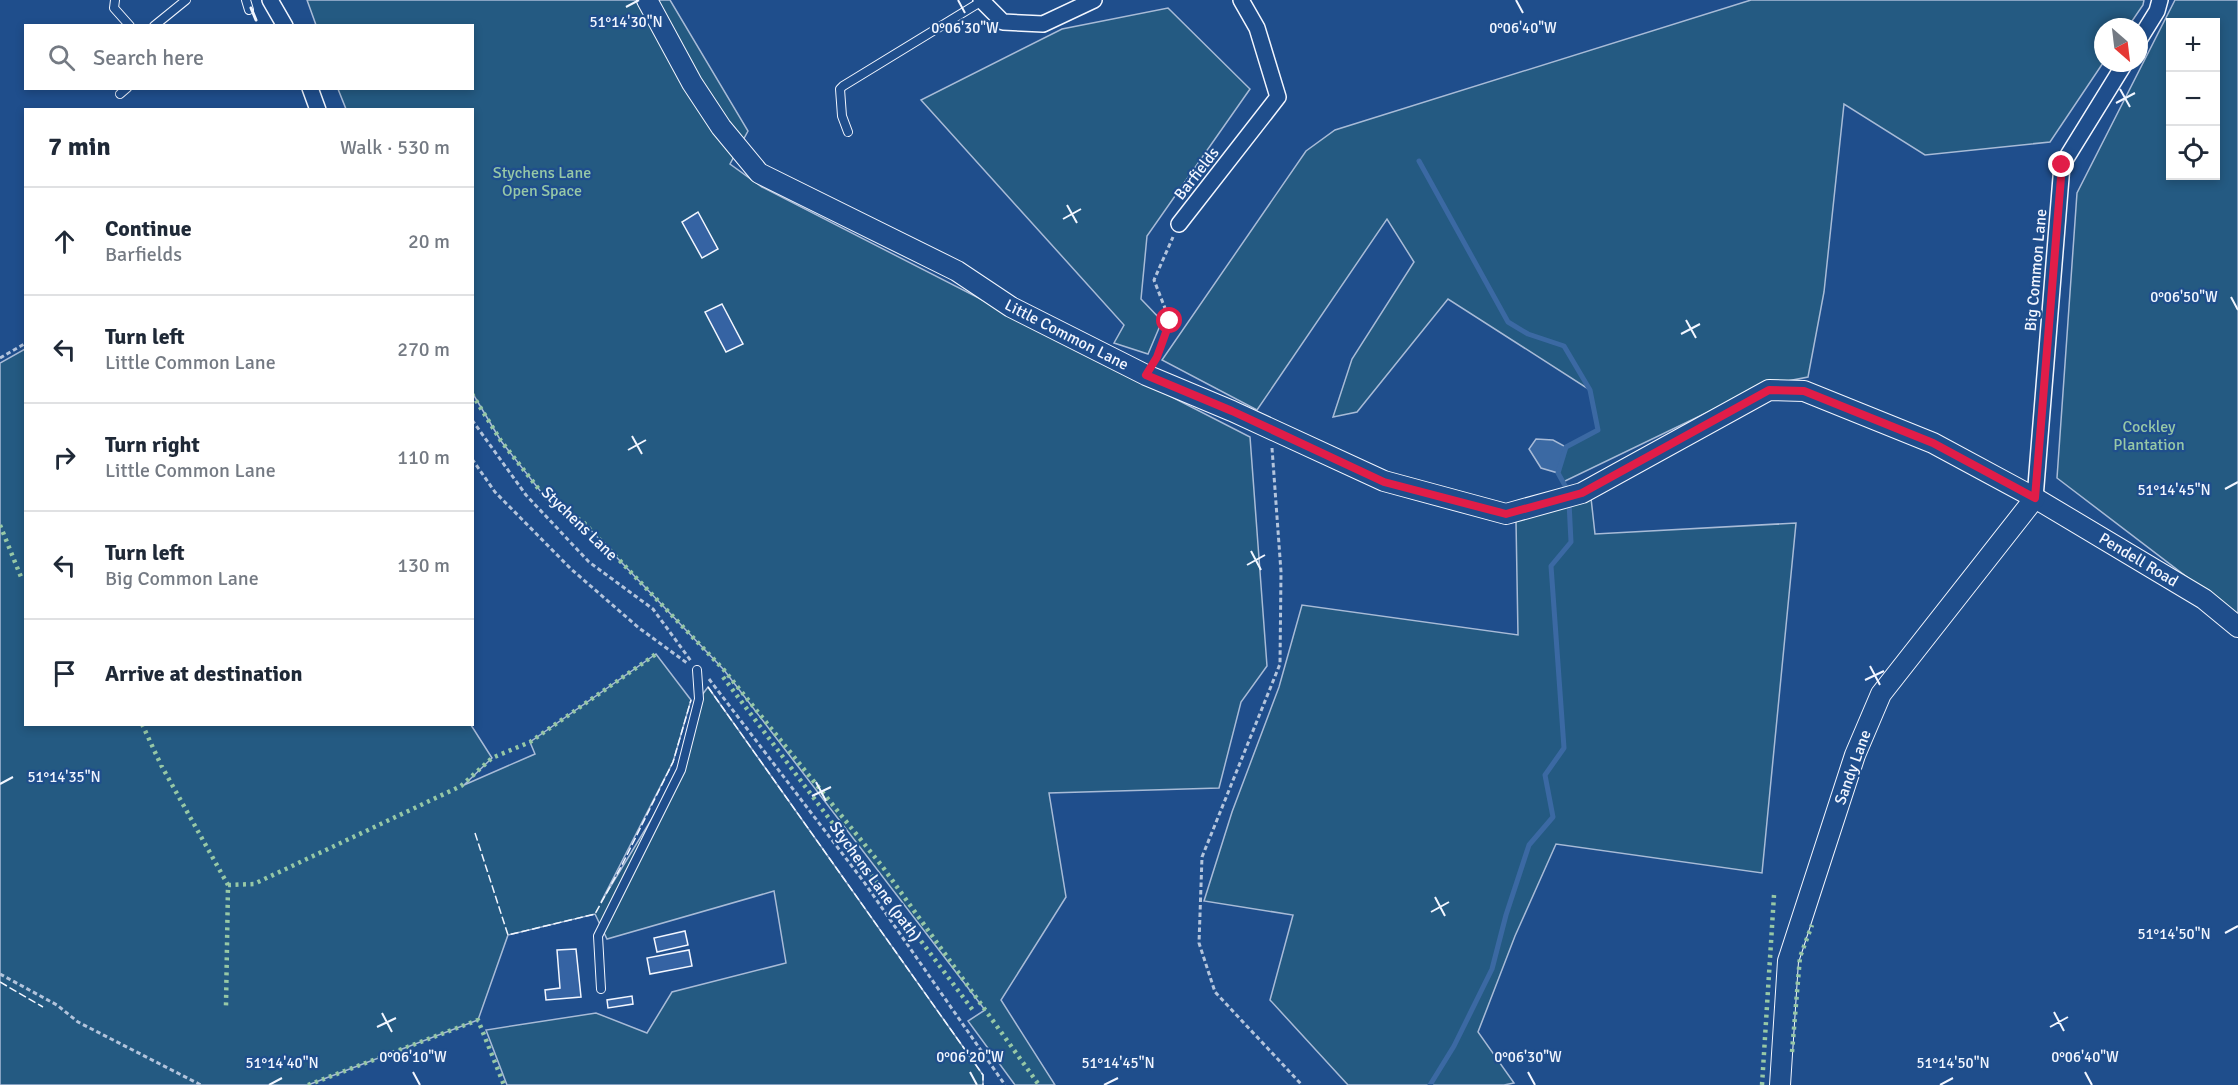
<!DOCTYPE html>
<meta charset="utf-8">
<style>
body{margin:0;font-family:Signika,sans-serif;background:#f2f2f3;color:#1f2937}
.controls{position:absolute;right:18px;top:18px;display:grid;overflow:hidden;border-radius:0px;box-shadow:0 3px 9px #0003}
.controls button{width:54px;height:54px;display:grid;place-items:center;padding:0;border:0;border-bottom:2px solid #e0e1e3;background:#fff;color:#1f2937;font:30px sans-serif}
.compass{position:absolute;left:2094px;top:18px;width:54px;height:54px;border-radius:50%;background:#fff;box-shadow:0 3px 9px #0003;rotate:152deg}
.stop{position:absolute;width:18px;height:18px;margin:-14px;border:4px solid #e11d48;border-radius:50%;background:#fff}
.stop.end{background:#e11d48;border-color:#fff;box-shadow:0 2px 6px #0008}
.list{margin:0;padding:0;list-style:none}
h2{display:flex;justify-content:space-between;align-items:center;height:78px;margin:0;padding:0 24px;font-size:26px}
h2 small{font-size:20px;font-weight:400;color:#747a83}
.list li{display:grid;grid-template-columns:39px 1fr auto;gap:18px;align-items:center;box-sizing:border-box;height:108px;padding:0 24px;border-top:2px solid #e0e1e3}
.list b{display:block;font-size:22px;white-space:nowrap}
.list p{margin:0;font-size:20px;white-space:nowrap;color:#747a83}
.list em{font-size:20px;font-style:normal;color:#747a83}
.icon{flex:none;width:33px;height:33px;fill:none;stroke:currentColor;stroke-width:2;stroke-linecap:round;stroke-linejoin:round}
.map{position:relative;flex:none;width:2238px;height:1085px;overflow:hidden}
.search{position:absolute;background:#fff;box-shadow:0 3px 9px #0003;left:24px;top:24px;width:450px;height:66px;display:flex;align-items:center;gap:15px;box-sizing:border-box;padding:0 21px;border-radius:0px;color:#747a83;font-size:22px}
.panel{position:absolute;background:#fff;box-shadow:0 3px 9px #0003;left:24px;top:108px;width:450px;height:618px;border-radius:0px}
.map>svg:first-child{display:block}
.green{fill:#245a82;stroke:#a8bbd7;stroke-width:1.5;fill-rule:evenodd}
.water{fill:#3b69a3;stroke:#a8bbd7;stroke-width:1.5}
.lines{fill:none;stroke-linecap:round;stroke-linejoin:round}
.stream{stroke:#3b69a3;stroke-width:5}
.building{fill:#3563a3;stroke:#f2f6ff;stroke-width:1.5}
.service-casing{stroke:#f2f6ff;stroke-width:10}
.minor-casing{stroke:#f2f6ff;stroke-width:18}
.tertiary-casing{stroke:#f2f6ff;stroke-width:22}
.path{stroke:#b3c4dc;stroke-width:3;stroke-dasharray:4.5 3;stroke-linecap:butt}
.service{stroke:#1f4e8c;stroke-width:8}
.minor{stroke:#1f4e8c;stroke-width:15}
.tertiary{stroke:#1f4e8c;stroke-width:20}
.hedge{stroke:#97c8a6;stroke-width:4.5;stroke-dasharray:3 4.5;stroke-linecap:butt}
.fence{stroke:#f2f6ff;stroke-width:1.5;stroke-dasharray:8 3;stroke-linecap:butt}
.wall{stroke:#f2f6ff;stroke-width:3}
.route{stroke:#e11d48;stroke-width:8}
.ticks{fill:none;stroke:#f2f6ff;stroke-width:2}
.labels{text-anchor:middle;stroke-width:4.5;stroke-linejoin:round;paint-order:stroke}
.park-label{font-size:16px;fill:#97c8a6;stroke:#1f4e8c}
.street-label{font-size:16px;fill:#f2f6ff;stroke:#1f4e8c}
.ticks-label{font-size:15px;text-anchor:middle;fill:#f2f6ff;stroke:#1f4e8c;stroke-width:4.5;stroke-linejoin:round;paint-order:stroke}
</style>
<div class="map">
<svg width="2238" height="1085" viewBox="0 0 2238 1085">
<rect width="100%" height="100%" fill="#1f4e8c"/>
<g class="green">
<path d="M307 0H670L748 131 730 164 762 187 1250 437 1267 666 1241 702 1219 788 1049 793 1066 897 1001 1000 1055 1085H1015L968 1021 985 1010 724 670 583 522 545 497 501 441 473 394 472 110 346 109 338 89 472 88V26L316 25Z"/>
<path d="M1751 0H2144L2143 5 2128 27H2103V63L2050 142 1925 155 1844 104 1824 292 1808 377 1762 386 1563 482 1558 473 1566 447 1598 430 1590 390 1448 299 1357 412 1333 417 1352 359 1414 262 1387 219 1257 410 1162 360 1306 151 1335 130Z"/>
<path d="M2175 0H2238V616L2057 478 2077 193ZM2170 22H2216V176H2170Z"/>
<path d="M1168 8 1250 89 1147 236 1141 299 1162 321 1148 354 1114 343 1124 325 921 100 1062 29Z"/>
<path d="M25 349 26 724 471 725 492 758 464 785 535 754 530 742 656 654 691 700 673 762 601 902 681 771 699 699 708 687 983 1075V1085H507L486 1030 596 1013 647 1033 672 992 786 963 774 891 607 939 595 914 508 935 478 1020 308 1085H0V363Z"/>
<path d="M1591 498 1595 534 1796 523 1762 873 1556 844 1515 936 1478 1032 1514 1083 1504 1085H1348L1270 1000 1293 915 1204 901 1232 812 1279 687 1302 605 1518 635 1516 521Z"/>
</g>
<path class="water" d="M1536 439 1553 440 1566 447 1558 473 1541 468 1529 449Z"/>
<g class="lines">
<g class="stream">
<path d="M1419 161 1508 322 1528 334 1564 346 1590 390 1598 430 1566 447 1558 473 1568 491"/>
<path d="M1430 1085 1454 1046 1492 969 1506 915 1529 845 1553 817 1545 775 1564 748 1551 566 1571 542 1569 502"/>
</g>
</g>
<g class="building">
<path d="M698 212 718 249 702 258 682 222Z"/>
<path d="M722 304 743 344 726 352 705 312Z"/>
<path d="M685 931 688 945 657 952 654 938Z"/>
<path d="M576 949 581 997 546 1000 545 990 560 988 557 950Z"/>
<path d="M689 950 692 966 650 974 647 958Z"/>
<path d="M632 996 633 1004 608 1008 607 1000Z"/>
</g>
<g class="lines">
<g class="service-casing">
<g id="service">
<path d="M115 0 114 8 130 26"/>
<path d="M246 0 249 10"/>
<path d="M154 26 186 0"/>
<path d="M120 94 127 88"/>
<path d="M848 132 842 116 840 89 843 86 982 1"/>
<path d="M601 989 598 936 681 770 699 699 697 670"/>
</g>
</g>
<g class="minor-casing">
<g id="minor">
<path d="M270 0 285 26"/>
<path d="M981 0 1003 22 1043 24 1094 0"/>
<path d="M2139 40 2157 11 2160 0"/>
<path d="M310 88 318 110"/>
<path d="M1179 224 1278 97 1257 28 1241 0"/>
<path d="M2035 498 2062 165 2125 63"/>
</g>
</g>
<g class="tertiary-casing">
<g id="tertiary">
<path d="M647 0 692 83 721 127 759 173 957 271 1011 307 1146 375 1232 411 1384 481 1506 514 1582 493 1769 390 1804 391 1933 443 2035 498 2204 599 2238 627"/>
<path d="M1780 1085 1788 961 1855 755 1881 694 2035 498"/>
</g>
</g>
<g class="path">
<path d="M0 358 26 343"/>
<path d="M1156 359 1170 321 1154 280 1173 237"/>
<path d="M472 420 526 495 589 562 653 609 691 661"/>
<path d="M1272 448 1281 572 1280 664 1202 857 1199 943 1215 992 1302 1085"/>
<path d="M472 459 495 492 571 569 639 628 687 663"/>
<path d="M709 679 864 882 1005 1085"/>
<path d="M0 974 57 1005 78 1022 201 1085"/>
</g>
<use href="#service" class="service"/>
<use href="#minor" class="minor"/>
<use href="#tertiary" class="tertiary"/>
<g class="hedge">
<path d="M472 394 501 441 545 497 583 522 724 670 882 866 1039 1085"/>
<path d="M0 525 21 577 26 578"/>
<path d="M723 677 975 1013"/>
<path d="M142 724 161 765 228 885 226 1006"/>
<path d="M228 885 254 884 461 786 492 758 530 742 656 654"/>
<path d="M1792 1052 1800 957 1812 925"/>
<path d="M308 1085 478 1020 504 1085"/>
<path d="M1762 1085 1774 895"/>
</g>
<g class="fence">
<path d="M708 687 983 1075V1085"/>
<path d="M475 833 508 935 595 914 622 865 673 762 691 700"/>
<path d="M0 982 43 1007"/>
</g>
<path class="wall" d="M251 8 256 20"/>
</g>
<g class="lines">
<path class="route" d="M1170 321 1157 357 1146 375 1232 411 1384 482 1506 514 1582 493 1769 390 1804 391 1933 443 2035 498 2062 165"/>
</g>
<path class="ticks" d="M958 0 965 13M1516 0 1523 13M626 7 639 0M2120 89 2130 107M2116 103 2135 93M1067 205 1077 223M1063 219 1081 209M2231 297 2238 310M1686 320 1696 338M1681 334 1700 324M632 436 642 454M628 450 646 440M2225 489 2238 482M1251 551 1261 570M1247 565 1265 555M1870 666 1880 685M1865 680 1884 671M816 782 826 801M0 784 13 777M812 796 831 787M1435 897 1445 916M1431 912 1449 902M2225 933 2238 926M2054 1012 2064 1031M382 1013 392 1032M377 1027 396 1018M2050 1027 2068 1017M413 1072 420 1085M970 1072 977 1085M1528 1072 1535 1085M2085 1072 2092 1085M269 1085 282 1078M1104 1085 1118 1078M1940 1085 1953 1078"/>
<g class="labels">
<g class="park-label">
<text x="542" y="178">Stychens Lane<tspan x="542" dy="18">Open Space</tspan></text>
<text x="2149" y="432">Cockley<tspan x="2149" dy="18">Plantation</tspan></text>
</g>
<g class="street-label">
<text transform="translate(1196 173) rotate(-52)" y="6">Barfields</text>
<text transform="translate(2035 270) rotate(-85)" y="6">Big Common Lane</text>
<text transform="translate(1067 334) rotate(27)" y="6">Little Common Lane</text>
<text transform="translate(580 523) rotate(44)" y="6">Stychens Lane</text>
<text transform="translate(2139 559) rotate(31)" y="6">Pendell Road</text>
<text transform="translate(1852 767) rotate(-70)" y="6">Sandy Lane</text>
<text transform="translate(876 881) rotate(54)" y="6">Stychens Lane (path)</text>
</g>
</g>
<g class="ticks-label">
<text x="626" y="27">51°14'30"N</text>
<text x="965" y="33">0°06'30"W</text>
<text x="1523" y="33">0°06'40"W</text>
<text x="2184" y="302">0°06'50"W</text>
<text x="2174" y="495">51°14'45"N</text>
<text x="64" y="782">51°14'35"N</text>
<text x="2174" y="939">51°14'50"N</text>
<text x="413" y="1062">0°06'10"W</text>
<text x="970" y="1062">0°06'20"W</text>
<text x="1528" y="1062">0°06'30"W</text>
<text x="2085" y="1062">0°06'40"W</text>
<text x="282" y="1068">51°14'40"N</text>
<text x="1118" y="1068">51°14'45"N</text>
<text x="1953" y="1068">51°14'50"N</text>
</g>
</svg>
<div class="controls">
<button>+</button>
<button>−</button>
<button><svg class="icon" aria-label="locate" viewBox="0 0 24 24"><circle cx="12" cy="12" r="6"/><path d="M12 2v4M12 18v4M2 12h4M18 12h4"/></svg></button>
</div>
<svg class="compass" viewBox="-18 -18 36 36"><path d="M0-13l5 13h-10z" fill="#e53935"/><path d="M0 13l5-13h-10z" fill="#747a83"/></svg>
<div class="stop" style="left:1170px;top:321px"></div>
<div class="stop end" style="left:2062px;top:165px"></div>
<div class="search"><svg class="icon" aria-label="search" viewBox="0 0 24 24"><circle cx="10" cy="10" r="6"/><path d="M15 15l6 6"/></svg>Search here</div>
<section class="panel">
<h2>7 min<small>Walk · 530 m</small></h2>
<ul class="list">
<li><svg class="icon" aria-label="ahead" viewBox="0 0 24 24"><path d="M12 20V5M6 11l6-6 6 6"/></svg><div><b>Continue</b><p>Barfields</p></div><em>20 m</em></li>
<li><svg class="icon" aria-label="left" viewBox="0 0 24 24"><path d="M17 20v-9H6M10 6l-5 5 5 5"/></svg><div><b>Turn left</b><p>Little Common Lane</p></div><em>270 m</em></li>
<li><svg class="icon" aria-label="right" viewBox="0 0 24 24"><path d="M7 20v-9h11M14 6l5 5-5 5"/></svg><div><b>Turn right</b><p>Little Common Lane</p></div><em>110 m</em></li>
<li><svg class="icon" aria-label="left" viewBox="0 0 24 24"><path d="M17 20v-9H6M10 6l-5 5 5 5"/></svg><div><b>Turn left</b><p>Big Common Lane</p></div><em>130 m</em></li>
<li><svg class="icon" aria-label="arrive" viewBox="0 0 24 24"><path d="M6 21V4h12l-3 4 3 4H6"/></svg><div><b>Arrive at destination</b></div></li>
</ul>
</section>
</div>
